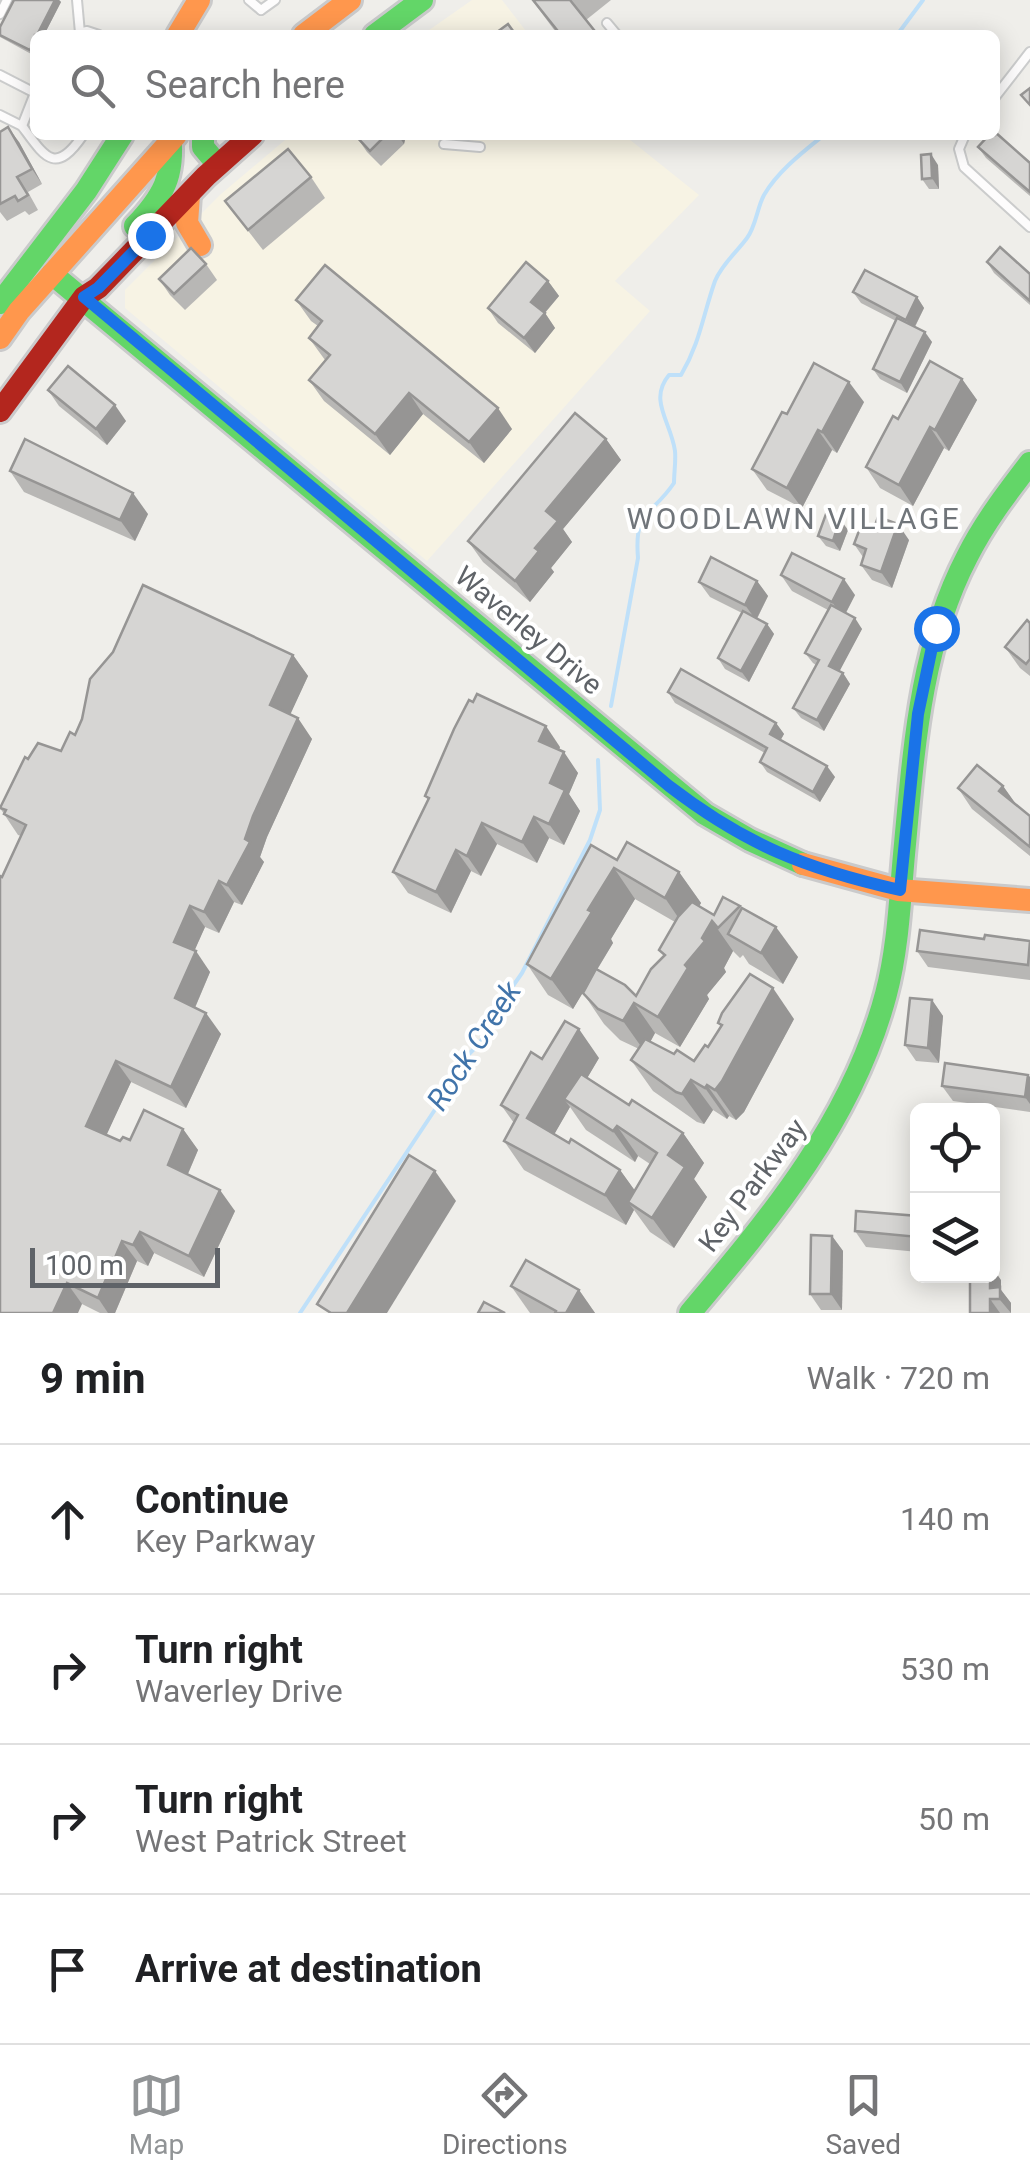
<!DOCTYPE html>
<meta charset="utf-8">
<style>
body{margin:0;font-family:Roboto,sans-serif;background:#f2f2f2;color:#202124}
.controls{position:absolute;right:30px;bottom:30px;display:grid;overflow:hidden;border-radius:15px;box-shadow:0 5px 25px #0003}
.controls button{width:90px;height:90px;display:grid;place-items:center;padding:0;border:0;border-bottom:2px solid #e0e0e0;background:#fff;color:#202124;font:50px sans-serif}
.scale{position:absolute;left:30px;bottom:25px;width:190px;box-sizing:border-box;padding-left:10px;border:5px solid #5f6368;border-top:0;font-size:28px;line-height:35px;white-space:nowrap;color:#5f6368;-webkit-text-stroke:8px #fff;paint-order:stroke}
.stop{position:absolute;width:30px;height:30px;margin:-22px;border:8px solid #1a73e8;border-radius:50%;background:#fff}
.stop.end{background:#1a73e8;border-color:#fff;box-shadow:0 2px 10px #0008}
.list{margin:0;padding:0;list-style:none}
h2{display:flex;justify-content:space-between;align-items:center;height:130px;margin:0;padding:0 40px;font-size:42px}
h2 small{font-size:32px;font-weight:400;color:#757577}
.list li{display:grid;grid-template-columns:65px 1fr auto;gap:30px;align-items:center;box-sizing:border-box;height:150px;padding:0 40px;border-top:2px solid #e0e0e0}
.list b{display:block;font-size:38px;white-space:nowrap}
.list p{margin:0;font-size:32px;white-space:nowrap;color:#757577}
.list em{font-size:32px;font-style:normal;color:#757577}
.icon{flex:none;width:55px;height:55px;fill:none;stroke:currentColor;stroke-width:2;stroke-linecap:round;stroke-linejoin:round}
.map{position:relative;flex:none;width:1030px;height:1313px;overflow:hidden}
.search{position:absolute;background:#fff;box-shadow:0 5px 25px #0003;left:30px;right:30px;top:30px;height:110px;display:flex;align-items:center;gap:25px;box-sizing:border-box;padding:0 35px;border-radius:15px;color:#757577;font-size:38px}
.sheet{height:730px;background:#fff}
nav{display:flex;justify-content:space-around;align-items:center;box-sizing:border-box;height:140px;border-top:2px solid #e0e0e0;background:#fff;font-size:28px;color:#757577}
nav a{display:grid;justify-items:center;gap:5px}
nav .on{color:#919496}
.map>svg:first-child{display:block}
.commercial{fill:#f7f3e4}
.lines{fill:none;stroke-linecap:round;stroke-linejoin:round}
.stream{stroke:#bfe0f9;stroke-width:4}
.lane-casing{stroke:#cbcccc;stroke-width:12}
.fast-casing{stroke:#cacacb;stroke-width:28}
.slow-casing{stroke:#cacacb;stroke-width:28}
.jam-casing{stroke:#cacacb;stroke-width:28}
.lane{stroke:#fdfcfc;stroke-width:8}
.fast{stroke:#63d668;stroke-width:22}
.slow{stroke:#ff974d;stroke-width:22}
.jam{stroke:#b3261e;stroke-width:22}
.wall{fill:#b8b7b5;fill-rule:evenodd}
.shaded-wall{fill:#969594}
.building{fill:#d6d5d3;stroke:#969594;stroke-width:2.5}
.route{stroke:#1a73e8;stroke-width:12}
.labels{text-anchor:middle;stroke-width:8;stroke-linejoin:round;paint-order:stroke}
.street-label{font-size:28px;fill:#5f6368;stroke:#fff}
.neighbourhood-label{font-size:30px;letter-spacing:2.5px;fill:#70757a;stroke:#fff}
.water-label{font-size:30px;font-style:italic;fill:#4174aa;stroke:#fff}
</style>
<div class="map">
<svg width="1030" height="1313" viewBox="0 0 1030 1313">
<rect width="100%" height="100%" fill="#efeeea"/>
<g class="commercial">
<path d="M472 0H502L529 35H422Z"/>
<path d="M291 135H624L699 195 615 281 650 311 427 561 125 308V290L221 194Z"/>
</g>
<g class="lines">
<g class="stream">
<path d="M897 35 923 0"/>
<path d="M611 706 638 558C634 509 651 517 674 483 674 473 676 461 675 451 671 422 648 400 669 375H681C700 343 703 315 715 281 722 264 736 253 747 238 756 226 757 208 764 195 778 171 803 152 824 135"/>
<path d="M300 1313 450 1087 458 1065 480 1043 494 1013 522 973 590 840 600 810 598 760"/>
</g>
<g class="lane-casing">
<g id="lane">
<path d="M77 0 80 33"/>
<path d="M249 0 261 10"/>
<path d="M261 10 275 0"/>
<path d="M0 14 7 0"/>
<path d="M607 23 617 35"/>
<path d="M79 33 87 31 99 35"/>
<path d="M0 75 35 93"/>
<path d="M35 93 22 126C45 157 55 176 83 135"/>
<path d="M995 97 1030 52"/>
<path d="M0 115 22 126"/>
<path d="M965 135 959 149 964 167 1030 227"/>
<path d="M444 144 480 147"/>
</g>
</g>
<g class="fast-casing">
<g id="fast">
<path d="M375 35 422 0"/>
<path d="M203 135V147L218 165"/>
<path d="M135 226C163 197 175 175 170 135"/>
<path d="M52 274 705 814 750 840 803 864"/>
<path d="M0 303 86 191 122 135"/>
<path d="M690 1313C772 1216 853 1119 886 994 899 945 900 893 905 844 914 747 921 645 967 557 984 523 1007 493 1030 463"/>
</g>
</g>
<g class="slow-casing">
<g id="slow">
<path d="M178 35 199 0"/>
<path d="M304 35 350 0"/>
<path d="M189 195 187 223 200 245"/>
<path d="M0 338 19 311 176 135"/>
<path d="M803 864 898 890 1030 900"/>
</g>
</g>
<g class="jam-casing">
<path id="jam" d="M0 411 84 297 98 288 206 176 252 135"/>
</g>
<use href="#lane" class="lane"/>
<use href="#fast" class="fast"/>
<use href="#slow" class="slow"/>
<use href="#jam" class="jam"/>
</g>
<g class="wall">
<path d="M14 0H59L61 2 44 35H35V52L33 55 0 37V27Z"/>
<path d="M532 0H611L586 20 598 35H558Z"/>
<path d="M0 132 19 142 42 184 28 192 38 210 29 215 25 211 7 221 0 212Z"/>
<path d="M358 135H406L404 144 381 166 367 152 356 136Z"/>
<path d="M978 147 1030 163V196L986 158Z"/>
<path d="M938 165 939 189H929L922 179Z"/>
<path d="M311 177 325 198 263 250 225 201Z"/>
<path d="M987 262 1030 274V305L994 273Z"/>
<path d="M206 264 217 280 185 310 170 295 159 279Z"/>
<path d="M548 281 559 296 545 313 555 328 535 353 498 323 488 308Z"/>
<path d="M853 292 917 297 924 308 915 327 932 342 907 393 880 379 873 369 896 321 861 303Z"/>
<path d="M296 300 512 429 484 463 423 414 390 455 324 401 309 380 325 360 309 338 318 326 311 321Z"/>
<path d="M962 379 977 400 949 451 944 448 913 506 880 488 866 467Z"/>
<path d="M48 390 126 421 107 445 59 406Z"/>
<path d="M864 402 837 453 832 450 802 508 767 490 752 469 787 414Z"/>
<path d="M606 439 621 460 563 529 572 542 551 568 554 572 530 602 483 562 468 541Z"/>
<path d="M10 471 148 514 135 541 24 492Z"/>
<path d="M848 530 840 551 826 546 818 536Z"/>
<path d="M909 540 892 588 872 580 861 565 863 557 854 544Z"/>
<path d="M781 575 855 595 846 613 862 629 839 671 843 673 850 684 824 731 801 718 793 708 816 665 813 663 805 653 828 610 792 591Z"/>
<path d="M757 581 768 596 757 619 767 624 774 634 749 682 725 669 718 658 742 613 710 597 699 582Z"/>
<path d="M1030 623V676L1020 668 1005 647Z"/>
<path d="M293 655 308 676 290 714 312 739 267 837 260 857 264 862 242 905 234 902 219 933 205 927 194 951 210 972 195 1008 221 1034 186 1108 131 1082 106 1135 120 1141 130 1140 183 1129 198 1150 188 1174 235 1211 204 1277 154 1253 148 1266 137 1261 115 1313H100L82 1304 0 1313 2 877 21 836 18 835 0 808 28 759 61 751 75 735Z"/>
<path d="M668 692 776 723 784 734 780 740 835 777 820 802 767 772 760 762 765 753 675 703Z"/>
<path d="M560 747 559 750 578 773 569 794 580 811 564 845 549 838 537 863 497 844 481 876 471 871 451 913 408 893 393 872 428 800 425 796Z"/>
<path d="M1003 786 1017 806 1030 816V856L972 809 958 788Z"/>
<path d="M617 860 679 872 701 903 699 906 714 915 740 906 798 957 783 984 749 964 743 955 740 958 733 951 724 968 726 972 707 995 709 999 680 1047 655 1033 650 1042 674 1054 694 1061 708 1047 721 1027 718 1023 794 1019 744 1112 736 1120 729 1116 727 1119 713 1110 704 1124 697 1122 653 1091 631 1060 639 1049 620 1040 604 1024 583 993 588 983 573 1009 548 995 527 964ZM635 899 675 922 659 950 664 956 636 996 597 970 613 943 611 939Z"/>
<path d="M1030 941V980L928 967 917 951Z"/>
<path d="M932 1000 943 1016 939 1063 916 1061 905 1045Z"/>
<path d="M599 1058 587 1078 629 1105 683 1133 704 1163 694 1179 707 1197 674 1248 650 1232 634 1210 626 1225 524 1170 504 1141 514 1123 501 1105 542 1059ZM570 1107 586 1130 635 1162 638 1156 650 1164 635 1191 620 1170 554 1134Z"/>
<path d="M1028 1075 1030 1077V1112L953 1101 942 1086Z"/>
<path d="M918 1216V1252L866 1247 855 1231Z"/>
<path d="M832 1236 843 1251 842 1310H821L810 1294Z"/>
<path d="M1001 1280V1290L1011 1303V1313H970Z"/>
<path d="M511 1286 579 1290 595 1313H530Z"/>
</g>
<g class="shaded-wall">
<path d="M55 0H59L61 2 44 35H37Z"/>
<path d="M35 40V52L33 55 30 50Z"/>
<path d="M8 127 19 142 42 184 32 169Z"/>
<path d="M398 135H406L404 144Z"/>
<path d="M931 154 938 165 939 189 932 178Z"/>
<path d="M548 281 559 296 542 316 531 302Z"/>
<path d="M917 297 924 308 913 330 906 320Z"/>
<path d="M545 313 555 328 535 353 524 338Z"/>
<path d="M925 332 932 342 907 393 900 382Z"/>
<path d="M962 379 977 400 949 451 935 430Z"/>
<path d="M849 382 864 402 837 453 822 432Z"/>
<path d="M409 393 423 414 390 455 375 434Z"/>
<path d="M115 405 126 421 107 445 96 429Z"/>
<path d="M498 408 512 429 484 463 469 442Z"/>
<path d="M930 427 944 448 913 506 899 485Z"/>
<path d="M818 430 832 450 802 508 787 488Z"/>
<path d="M606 439 621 460 563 529 572 542 551 568 554 572 530 602 515 581 535 548 546 511Z"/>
<path d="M133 493 148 514 135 541 120 520Z"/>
<path d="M840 519 848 530 840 551 833 541Z"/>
<path d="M898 524 909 540 892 588 881 572Z"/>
<path d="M844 579 855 595 843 618 832 602Z"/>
<path d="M757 581 768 596 756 620 745 605Z"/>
<path d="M855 618 862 629 837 676 829 666Z"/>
<path d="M767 624 774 634 749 682 741 671Z"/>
<path d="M293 655 308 676 285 726 270 705Z"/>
<path d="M843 673 850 684 824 731 817 720Z"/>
<path d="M298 718 312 739 267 837 260 857 264 862 242 905 227 885 253 816Z"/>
<path d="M776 723 784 734 778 745 770 734Z"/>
<path d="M546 726 560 747 554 762 539 741Z"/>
<path d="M564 752 578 773 569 794 580 811 564 845 549 824 550 783Z"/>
<path d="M827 766 835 777 820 802 813 792Z"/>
<path d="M1003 786 1018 807 999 791Z"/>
<path d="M534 817 549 838 537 863 522 842Z"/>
<path d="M482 823 497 844 481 876 467 856Z"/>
<path d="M456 850 471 871 451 913 436 892Z"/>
<path d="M614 868 635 899 611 939 613 943 573 1009 551 979 588 910Z"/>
<path d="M679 872 701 903 686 929 665 898Z"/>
<path d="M219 881 234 902 219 933 204 912Z"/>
<path d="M190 906 205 927 189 963 174 942Z"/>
<path d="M712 921 733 951 724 968 726 972 707 995 709 999 680 1047 658 1017 685 965Z"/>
<path d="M776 927 798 957 783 984 761 953Z"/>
<path d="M196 951 210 972 190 1019 175 998Z"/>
<path d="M773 988 794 1019 744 1112 736 1120 715 1090Z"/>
<path d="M932 1000 943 1016 939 1063 928 1048Z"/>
<path d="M634 1003 655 1033 645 1052 623 1021Z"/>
<path d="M206 1013 221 1034 186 1108 171 1087Z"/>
<path d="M579 1029 599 1058 572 1104 564 1099 570 1107 547 1147 527 1118Z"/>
<path d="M116 1061 131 1082 101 1147 86 1126Z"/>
<path d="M1028 1075 1030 1077V1104L1025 1097Z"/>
<path d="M691 1080 713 1110 704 1124 682 1094Z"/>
<path d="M707 1085 729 1116 727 1119 705 1088Z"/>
<path d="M617 1126 638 1156 635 1162 613 1131Z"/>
<path d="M183 1129 198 1150 183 1185 168 1165Z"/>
<path d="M683 1133 704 1163 694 1179 707 1197 674 1248 652 1218 668 1155Z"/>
<path d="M620 1170 641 1199 628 1202 634 1210 626 1225 605 1195Z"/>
<path d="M435 1171 456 1201 387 1313H347Z"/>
<path d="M220 1190 235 1211 204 1277 189 1256Z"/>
<path d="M140 1232 154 1253 148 1266 133 1245Z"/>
<path d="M832 1236 843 1251 842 1310 831 1294Z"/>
<path d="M122 1241 137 1261 115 1313H108L98 1298Z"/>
<path d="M992 1267 1001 1280V1290L1011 1303V1313L990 1288V1276H992Z"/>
<path d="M67 1283 82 1304 78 1313H53Z"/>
<path d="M579 1290 595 1313H566Z"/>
<path d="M990 1299 1000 1313H990Z"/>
</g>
<g class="building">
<path d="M14 0H55L37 35H35V40L30 50 0 35V27Z"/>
<path d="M533 0H570L598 35H561Z"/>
<path d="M508 24 516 35H493Z"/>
<path d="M1030 88V105L1021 95Z"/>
<path d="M8 127 32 169 17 177 28 195 18 201 15 196 0 204V132Z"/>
<path d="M995 132 1030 163V192L978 147 989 135H995Z"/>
<path d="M358 135H386L370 151 356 136Z"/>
<path d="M288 149 311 177 248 230 225 201Z"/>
<path d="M931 154 932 178 922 179 921 155Z"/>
<path d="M1000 247 1030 274V301L987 262Z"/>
<path d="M191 248 206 264 174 294 159 279Z"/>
<path d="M526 262 548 281 531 302 545 313 524 338 488 308Z"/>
<path d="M325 265 498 408 469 442 409 393 375 434 309 380 330 355 309 338 322 321 296 300Z"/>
<path d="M865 270 917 297 906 320 853 292Z"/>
<path d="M897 318 925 332 900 382 873 369Z"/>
<path d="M930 361 962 379 935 430 930 427 899 485 866 467 893 416 898 419Z"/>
<path d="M814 363 849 382 822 432 818 430 787 488 752 469 782 412 787 414Z"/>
<path d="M68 366 115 405 96 429 48 390Z"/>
<path d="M575 413 606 439 546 511 558 521 535 548 539 551 515 581 468 541Z"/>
<path d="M25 439 133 493 120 520 10 471Z"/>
<path d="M826 514 840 519 833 541 818 536Z"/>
<path d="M878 517 898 524 881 572 861 565 866 549 854 544 862 523 874 528Z"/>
<path d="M792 553 844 579 832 602 781 575Z"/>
<path d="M711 557 757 581 745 605 699 582Z"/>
<path d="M143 585 293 655 270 705 298 718 253 816 245 839 250 842 227 885 219 881 204 912 190 906 174 942 196 951 175 998 206 1013 171 1087 116 1061 86 1126 120 1141 123 1137 130 1140 144 1110 183 1129 168 1165 220 1190 189 1256 140 1232 133 1245 122 1241 98 1298 67 1283 53 1313H0V876L2 877 26 825 4 814 6 810 0 808 25 757 28 759 38 743 61 751 70 732 75 735 82 719 90 679 113 652Z"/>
<path d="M831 605 855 618 829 666 843 673 817 720 793 708 819 660 805 653Z"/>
<path d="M743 611 767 624 741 671 718 658Z"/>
<path d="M1027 620 1030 623V659L1026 664 1005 647Z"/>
<path d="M681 669 776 723 770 734 827 766 813 792 760 762 767 748 668 692Z"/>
<path d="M477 694 546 726 539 741 564 752 550 783 565 790 549 824 534 817 522 842 482 823 467 856 456 850 436 892 393 872 429 798 425 796 454 729 469 700 473 702Z"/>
<path d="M977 765 1003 786 999 791 1030 816V847L958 788Z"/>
<path d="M627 842 679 872 665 898 614 868 588 910 592 912 551 979 527 964 591 845 617 860Z"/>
<path d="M723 897 740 906 718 928 712 921 702 938 705 941 685 965 688 968 658 1017 634 1003 623 1021 598 1009 583 993 596 969 625 985 636 996 651 969 665 955 659 950 678 917 692 902 714 915Z"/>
<path d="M742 908 776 927 761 953 728 934Z"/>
<path d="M920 930 984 939 985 935 1030 941 1028 965 917 951Z"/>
<path d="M750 974 773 988 722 1081 715 1090 707 1085 705 1088 691 1080 682 1094 676 1092 631 1060 645 1039 674 1054 677 1050 694 1061 705 1045 708 1047 722 1025 718 1023 722 1013Z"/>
<path d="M910 998 932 1000 928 1048 905 1045Z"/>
<path d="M565 1021 579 1029 527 1118 569 1143 571 1139 620 1170 605 1195 504 1141 518 1115 501 1105 531 1052 542 1059Z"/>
<path d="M945 1063 1028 1075 1025 1097 942 1086Z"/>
<path d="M581 1074 629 1105 632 1100 683 1133 668 1155 685 1167 652 1218 628 1202 657 1153 617 1126 613 1131 564 1099Z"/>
<path d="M409 1155 435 1171 347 1313H331L317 1304Z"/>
<path d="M856 1211 918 1216V1237L855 1231Z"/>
<path d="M811 1235 832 1236 831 1294H810Z"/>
<path d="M526 1260 579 1290 566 1313H555L556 1311 511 1286Z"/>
<path d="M970 1276H990V1288L1000 1287V1299H990V1313H970Z"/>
<path d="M484 1302 505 1313H478Z"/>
</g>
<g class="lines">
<path class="route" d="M150 235 98 288 84 297 669 786C746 845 806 869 900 890L918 714 936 628"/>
</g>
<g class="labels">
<g class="street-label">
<text transform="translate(529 630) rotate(40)" y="10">Waverley Drive</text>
<text transform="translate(752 1185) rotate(-53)" y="10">Key Parkway</text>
</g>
<g class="neighbourhood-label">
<text x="794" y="529">WOODLAWN VILLAGE</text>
</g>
<g class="water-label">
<text transform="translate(474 1046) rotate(-57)" y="10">Rock Creek</text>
</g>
</g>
</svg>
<div class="controls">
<button><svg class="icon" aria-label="locate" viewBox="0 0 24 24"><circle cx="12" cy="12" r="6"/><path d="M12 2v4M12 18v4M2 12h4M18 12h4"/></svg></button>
<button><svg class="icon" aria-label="layers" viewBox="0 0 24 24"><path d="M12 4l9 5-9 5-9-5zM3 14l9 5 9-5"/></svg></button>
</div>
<div class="scale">100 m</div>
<div class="stop" style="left:936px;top:628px"></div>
<div class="stop end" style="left:150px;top:235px"></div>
<div class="search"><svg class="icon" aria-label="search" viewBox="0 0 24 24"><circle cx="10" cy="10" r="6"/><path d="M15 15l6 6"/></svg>Search here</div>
</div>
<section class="sheet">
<h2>9 min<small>Walk · 720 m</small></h2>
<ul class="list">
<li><svg class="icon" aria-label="ahead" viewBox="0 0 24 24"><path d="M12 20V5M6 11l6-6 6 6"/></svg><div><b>Continue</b><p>Key Parkway</p></div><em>140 m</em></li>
<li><svg class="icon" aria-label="right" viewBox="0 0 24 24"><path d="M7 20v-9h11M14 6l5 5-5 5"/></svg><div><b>Turn right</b><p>Waverley Drive</p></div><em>530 m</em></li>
<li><svg class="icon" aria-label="right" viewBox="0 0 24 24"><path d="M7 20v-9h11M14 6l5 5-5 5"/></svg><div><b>Turn right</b><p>West Patrick Street</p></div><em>50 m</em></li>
<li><svg class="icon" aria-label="arrive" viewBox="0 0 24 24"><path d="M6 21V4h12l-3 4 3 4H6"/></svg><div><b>Arrive at destination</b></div></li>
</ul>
</section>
<nav>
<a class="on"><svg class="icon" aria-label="map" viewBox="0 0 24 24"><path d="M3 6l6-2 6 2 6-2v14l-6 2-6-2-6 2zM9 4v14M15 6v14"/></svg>Map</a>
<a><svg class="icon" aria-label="directions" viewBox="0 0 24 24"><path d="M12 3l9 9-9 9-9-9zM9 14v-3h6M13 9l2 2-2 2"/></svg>Directions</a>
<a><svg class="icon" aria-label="saved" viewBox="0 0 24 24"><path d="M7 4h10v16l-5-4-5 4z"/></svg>Saved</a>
</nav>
